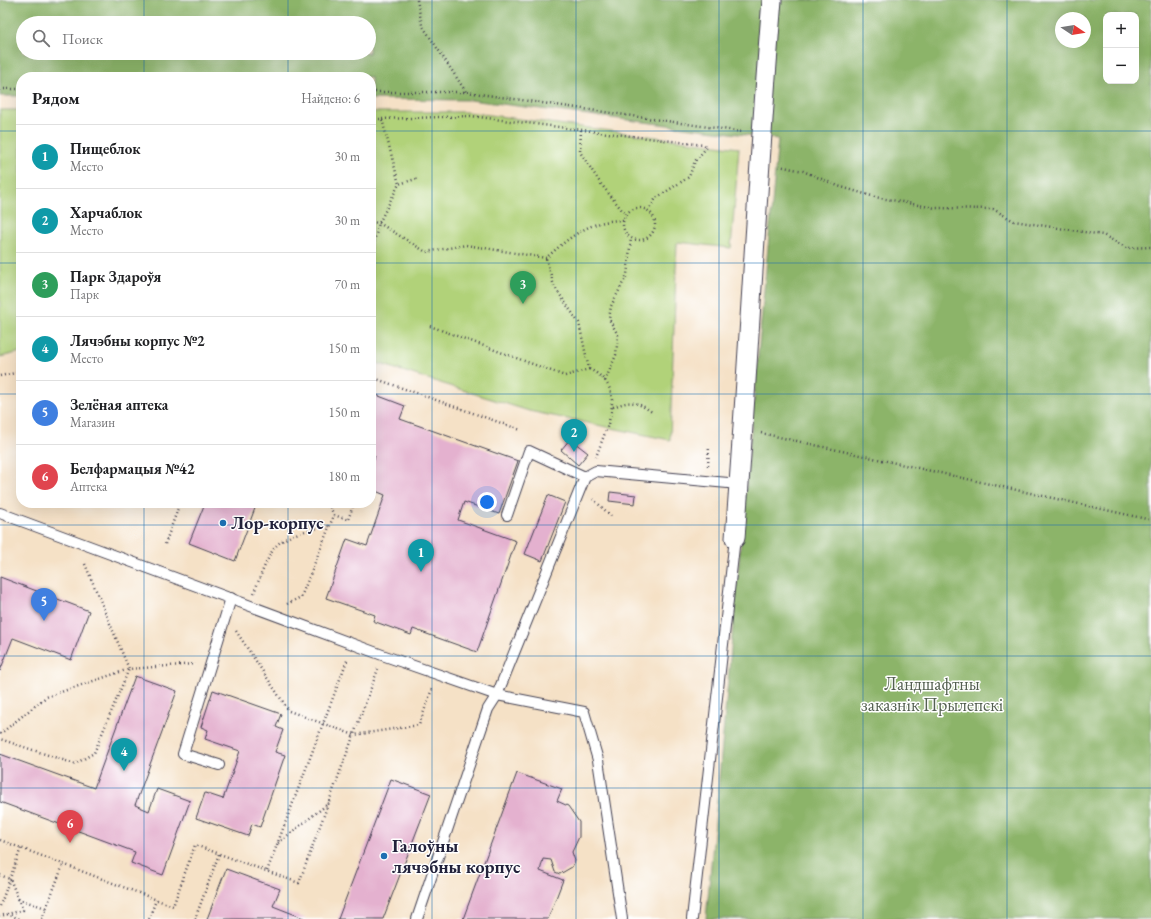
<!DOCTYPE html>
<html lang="ru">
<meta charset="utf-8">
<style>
body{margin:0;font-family:"EB Garamond",serif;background:#f2f2f2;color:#202124}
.controls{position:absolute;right:12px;top:12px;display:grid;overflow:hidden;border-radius:8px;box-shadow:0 4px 16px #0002}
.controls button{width:36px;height:36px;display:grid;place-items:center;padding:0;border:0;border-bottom:1px solid #e0e0e0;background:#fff;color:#202124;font:20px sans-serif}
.compass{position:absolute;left:1055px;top:12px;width:36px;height:36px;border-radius:50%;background:#fff;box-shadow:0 4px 16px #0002;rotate:102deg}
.you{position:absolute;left:487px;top:502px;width:14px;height:14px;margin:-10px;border:3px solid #fff;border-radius:50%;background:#1a73e8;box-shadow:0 0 0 6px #1a73e833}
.badge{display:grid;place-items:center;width:26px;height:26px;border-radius:50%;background:#0b8043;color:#fff;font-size:13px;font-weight:700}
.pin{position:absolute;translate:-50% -33px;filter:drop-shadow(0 1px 2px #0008)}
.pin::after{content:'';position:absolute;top:21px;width:14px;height:12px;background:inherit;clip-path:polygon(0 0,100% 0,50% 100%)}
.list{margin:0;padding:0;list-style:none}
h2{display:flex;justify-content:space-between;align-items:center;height:52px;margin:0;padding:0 16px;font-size:17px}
h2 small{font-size:13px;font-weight:400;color:#757577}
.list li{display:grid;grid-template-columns:26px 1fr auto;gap:12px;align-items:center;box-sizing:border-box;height:64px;padding:0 16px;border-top:1px solid #e0e0e0}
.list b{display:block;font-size:15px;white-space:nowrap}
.list p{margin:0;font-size:13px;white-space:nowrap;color:#757577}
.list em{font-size:13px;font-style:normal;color:#757577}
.icon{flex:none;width:22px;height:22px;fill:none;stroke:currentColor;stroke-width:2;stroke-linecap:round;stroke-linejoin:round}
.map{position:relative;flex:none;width:1151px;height:919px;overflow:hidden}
.search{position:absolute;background:#fff;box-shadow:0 4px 16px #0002;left:16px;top:16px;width:360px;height:44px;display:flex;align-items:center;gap:10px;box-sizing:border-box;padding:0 14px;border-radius:22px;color:#757577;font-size:15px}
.panel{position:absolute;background:#fff;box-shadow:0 4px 16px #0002;left:16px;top:72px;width:360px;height:436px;border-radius:16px}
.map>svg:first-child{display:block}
.green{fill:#b1d279;stroke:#6a7a5a}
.forest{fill:#8cb469;stroke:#576b52;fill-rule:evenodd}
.building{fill:#e4b1cf}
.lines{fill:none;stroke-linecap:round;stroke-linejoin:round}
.lane-casing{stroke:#423f50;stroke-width:12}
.street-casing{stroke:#423f50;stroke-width:21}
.path{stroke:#423f50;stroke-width:2.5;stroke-dasharray:1 3;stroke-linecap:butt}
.lane{stroke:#fff;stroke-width:10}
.street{stroke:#fff;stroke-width:19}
.grid{fill:none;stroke:#1f6fb2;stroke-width:1;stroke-opacity:0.55}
.poi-dot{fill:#1f6fb2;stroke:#fff;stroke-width:1.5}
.labels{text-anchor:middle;stroke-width:3;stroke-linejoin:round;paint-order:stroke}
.poi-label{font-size:18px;font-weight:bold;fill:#22223b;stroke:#fff;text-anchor:start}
.park-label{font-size:18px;fill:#546051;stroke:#fff}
</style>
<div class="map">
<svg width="1151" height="919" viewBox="0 0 1151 919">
<rect width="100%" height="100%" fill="#fff"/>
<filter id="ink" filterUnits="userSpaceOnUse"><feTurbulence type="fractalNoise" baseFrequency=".025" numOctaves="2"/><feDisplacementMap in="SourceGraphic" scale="8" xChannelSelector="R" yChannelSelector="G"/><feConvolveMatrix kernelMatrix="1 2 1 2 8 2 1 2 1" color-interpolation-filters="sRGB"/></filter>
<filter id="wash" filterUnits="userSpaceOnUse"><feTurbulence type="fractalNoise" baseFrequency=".012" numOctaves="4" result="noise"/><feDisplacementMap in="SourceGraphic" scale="16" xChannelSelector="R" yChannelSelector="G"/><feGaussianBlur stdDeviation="0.9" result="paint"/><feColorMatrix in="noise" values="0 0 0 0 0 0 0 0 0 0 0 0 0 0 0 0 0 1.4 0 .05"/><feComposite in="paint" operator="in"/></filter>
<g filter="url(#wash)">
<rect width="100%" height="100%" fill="#f5e1c6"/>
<g class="green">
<path d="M0 110H21V352L0 357Z"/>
<path d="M371 112H467L739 148 731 248 677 242 670 440 529 411 371 361Z"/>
</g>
<path class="forest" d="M0 0H1151V919H706L778 139 470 100 371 99V77H21V96H0ZM1106 15H1136V81H1106ZM1061 18H1085V42H1061ZM23 23H369V53H23Z"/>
<g id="blocks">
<g class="building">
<path d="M371 393 405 406 400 419 518 461 499 514 464 502 458 520 516 541 477 652 413 629 411 635 373 621 375 615 326 598 347 539 367 546 385 495 371 489V468L375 456 371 455Z"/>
<path d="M570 439 588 453 578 465 561 450Z"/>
<path d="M610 492 636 495 635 504 609 501Z"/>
<path d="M548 495 565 502 542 561 525 554Z"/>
<path d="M205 503H257L235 561 189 543Z"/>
<path d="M0 577 89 611 71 660 13 638 0 671Z"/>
<path d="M135 676 177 691 135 805 149 811 157 789 190 801 163 875 131 863 135 852 0 802V754L94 788Z"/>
<path d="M213 690 281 714 276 727 283 730 275 752 285 755 260 827 252 824 248 836 196 818 205 793 223 799 240 751 205 739 208 730 201 727Z"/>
<path d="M517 773 562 789 557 801 568 806 579 822V837L572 852 575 861 572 867 560 874 555 872 551 860 543 859 540 871 563 880 548 919H463Z"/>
<path d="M391 779 431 794 383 919H338Z"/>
<path d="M226 869 280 889 273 906 306 919H207Z"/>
</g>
</g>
</g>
<g filter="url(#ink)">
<use href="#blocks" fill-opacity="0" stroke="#423f50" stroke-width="1"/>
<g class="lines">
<g class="lane-casing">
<g id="lane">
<path d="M0 513 385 656 497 695 584 712 598 760 622 919"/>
<path d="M507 515 529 451 585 477"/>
<path d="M219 765 183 754 231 598"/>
<path d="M417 919 488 709 497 695 585 477 596 471 739 484"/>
<path d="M692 919 735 538"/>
</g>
</g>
<g class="street-casing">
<path id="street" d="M735 538C749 358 757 179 772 0"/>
</g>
<g class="path">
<path d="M417 0 422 25 466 92"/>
<path d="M0 89H21"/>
<path d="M371 92H466L743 132"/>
<path d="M371 119H382L399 184"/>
<path d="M382 119 470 116 704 145 707 147 695 161 689 177 656 198 649 210"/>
<path d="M581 130 580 152 601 184 626 215"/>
<path d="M779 166 803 171 838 186 875 197 935 208 993 209 1014 221 1103 235 1127 248 1151 247"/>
<circle cx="639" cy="224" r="16"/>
<path d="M371 222 379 223 426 252 466 245 546 258C570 237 589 220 624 220"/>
<path d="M371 253 379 223 399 184 419 178"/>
<path d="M430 326 565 376 589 369 579 323 554 286 546 258"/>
<path d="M589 369C629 388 607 425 596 457"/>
<path d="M0 376 21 372"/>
<path d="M371 377 521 430"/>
<path d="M605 381 616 355 618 335 609 319 611 306 627 275 631 238"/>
<path d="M613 407C632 400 635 401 652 412"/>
<path d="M761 433 1151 520"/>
<path d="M708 466 709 446"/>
<path d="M593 499 611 516"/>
<path d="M334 515 348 520 354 503"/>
<path d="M165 544 180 503"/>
<path d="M85 564 129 669 195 664"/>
<path d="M254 593C258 582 269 552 277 545 290 533 312 529 329 526"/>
<path d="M287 604 301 597 334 515 328 503"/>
<path d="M236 631 289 711 354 735 419 725 432 689"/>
<path d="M0 734 46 697 129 669 94 753 75 764 0 739"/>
<path d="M0 840 173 906 195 845 299 883 378 669"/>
<path d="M278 843 329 803"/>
<path d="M267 871 348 658"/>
<path d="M0 875 10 879 23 910 0 916"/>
<path d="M18 899 46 908"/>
<path d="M0 906 21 848"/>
<path d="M7 914 20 919"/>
<path d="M42 919 63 865"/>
<path d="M149 919 156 900"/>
<path d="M195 919 219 854"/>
</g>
<use href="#lane" class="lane"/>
<use href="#street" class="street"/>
</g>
</g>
<path class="grid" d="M144 0V23M288 0V23M432 0V919M576 0V919M719 0V919M863 0V919M1007 0V919M144 53V77M288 53V77M0 131H21M371 131H1151M0 263H21M371 263H1151M0 394H21M371 394H1151M144 503V919M288 503V919M0 525H1151M0 656H1151M0 788H1151"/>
<g class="poi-dot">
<circle cx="223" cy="523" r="4"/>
<circle cx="384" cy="856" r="4"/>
</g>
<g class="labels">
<g class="poi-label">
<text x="231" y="529">Лор-корпус</text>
<text x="392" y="852">Галоўны<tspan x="392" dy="21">лячэбны корпус</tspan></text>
</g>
<g class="park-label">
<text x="932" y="690">Ландшафтны<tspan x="932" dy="21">заказнік Прылепскі</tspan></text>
</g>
</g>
</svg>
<div class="controls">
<button>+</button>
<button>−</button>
</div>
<svg class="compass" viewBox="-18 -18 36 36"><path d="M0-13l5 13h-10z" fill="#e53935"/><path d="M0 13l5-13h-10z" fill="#757577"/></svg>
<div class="you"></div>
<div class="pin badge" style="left:421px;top:572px;background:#0f9aa8">1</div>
<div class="pin badge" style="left:574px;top:452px;background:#0f9aa8">2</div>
<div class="pin badge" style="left:523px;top:304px;background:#2e9e5b">3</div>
<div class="pin badge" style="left:124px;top:771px;background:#0f9aa8">4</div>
<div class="pin badge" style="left:44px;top:621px;background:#3f7fe0">5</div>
<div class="pin badge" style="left:70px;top:843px;background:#e0444e">6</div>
<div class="search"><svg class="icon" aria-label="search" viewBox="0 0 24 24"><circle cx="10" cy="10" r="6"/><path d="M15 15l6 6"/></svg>Поиск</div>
<section class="panel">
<h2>Рядом<small>Найдено: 6</small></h2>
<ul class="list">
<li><span class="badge" style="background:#0f9aa8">1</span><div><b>Пищеблок</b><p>Место</p></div><em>30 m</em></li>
<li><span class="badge" style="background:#0f9aa8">2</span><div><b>Харчаблок</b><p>Место</p></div><em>30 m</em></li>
<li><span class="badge" style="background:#2e9e5b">3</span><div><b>Парк Здароўя</b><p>Парк</p></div><em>70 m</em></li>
<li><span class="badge" style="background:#0f9aa8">4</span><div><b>Лячэбны корпус №2</b><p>Место</p></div><em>150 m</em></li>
<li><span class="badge" style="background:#3f7fe0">5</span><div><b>Зелёная аптека</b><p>Магазин</p></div><em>150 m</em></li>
<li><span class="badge" style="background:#e0444e">6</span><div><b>Белфармацыя №42</b><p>Аптека</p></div><em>180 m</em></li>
</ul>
</section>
</div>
